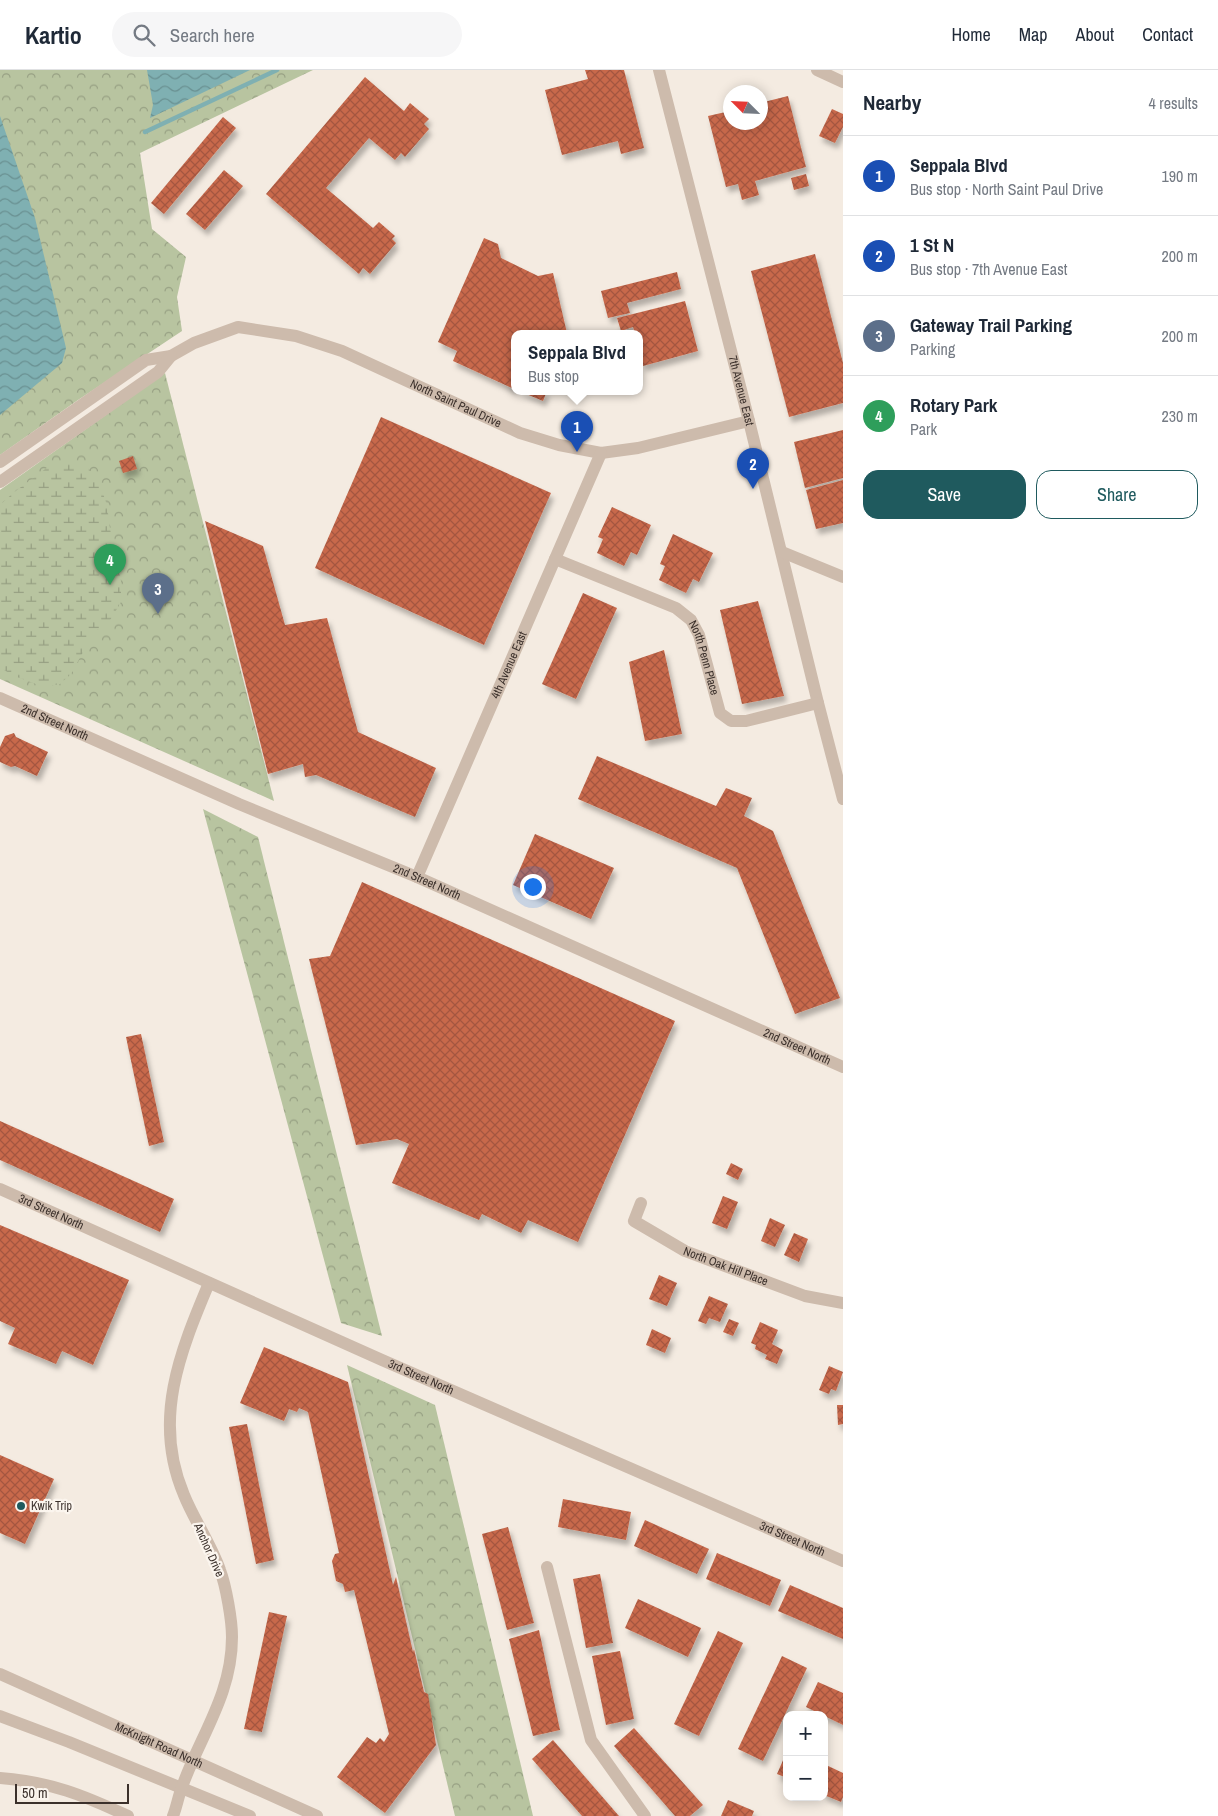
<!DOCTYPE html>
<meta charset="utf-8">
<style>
body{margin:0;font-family:"Archivo Narrow",sans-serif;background:#f6f6f7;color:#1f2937}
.controls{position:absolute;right:15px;bottom:15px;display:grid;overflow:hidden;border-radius:10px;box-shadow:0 2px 12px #0003}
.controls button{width:45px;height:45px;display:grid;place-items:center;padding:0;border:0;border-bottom:1px solid #e0e1e3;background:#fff;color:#1f2937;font:25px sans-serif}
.compass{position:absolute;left:723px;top:15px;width:45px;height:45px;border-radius:50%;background:#fff;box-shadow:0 2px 12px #0003;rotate:294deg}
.scale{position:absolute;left:15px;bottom:12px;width:114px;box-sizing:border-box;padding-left:5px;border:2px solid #3b302b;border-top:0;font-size:14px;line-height:18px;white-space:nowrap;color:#3b302b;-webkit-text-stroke:4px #fbf5ee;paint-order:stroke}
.you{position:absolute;left:532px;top:816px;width:18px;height:18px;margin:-12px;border:4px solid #fff;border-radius:50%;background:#1a73e8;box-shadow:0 0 0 8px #1a73e833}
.badge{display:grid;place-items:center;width:32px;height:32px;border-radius:50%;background:#1f5a5e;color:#fff;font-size:16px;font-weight:700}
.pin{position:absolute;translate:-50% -41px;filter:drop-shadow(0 1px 2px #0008)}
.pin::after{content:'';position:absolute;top:26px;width:18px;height:15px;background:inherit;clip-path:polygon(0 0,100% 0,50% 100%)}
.popup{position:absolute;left:511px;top:260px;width:132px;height:65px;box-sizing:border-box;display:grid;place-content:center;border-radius:10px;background:#fff;filter:drop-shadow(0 1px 4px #0005);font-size:16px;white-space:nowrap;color:#747a83}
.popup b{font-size:19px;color:#1f2937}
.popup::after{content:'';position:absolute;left:50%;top:100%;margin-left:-10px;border:10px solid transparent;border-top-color:#fff}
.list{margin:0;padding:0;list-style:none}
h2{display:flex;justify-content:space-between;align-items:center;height:65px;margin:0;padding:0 20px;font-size:21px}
h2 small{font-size:16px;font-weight:400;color:#747a83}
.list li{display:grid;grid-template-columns:32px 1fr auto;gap:15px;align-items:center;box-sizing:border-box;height:80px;padding:0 20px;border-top:1px solid #e0e1e3}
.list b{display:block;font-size:19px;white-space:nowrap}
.list p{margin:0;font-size:16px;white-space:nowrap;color:#747a83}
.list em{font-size:16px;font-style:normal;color:#747a83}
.actions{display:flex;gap:10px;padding:15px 20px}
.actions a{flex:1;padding:11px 0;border:1px solid #1f5a5e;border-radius:15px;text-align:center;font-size:18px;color:#1f5a5e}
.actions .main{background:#1f5a5e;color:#fff}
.icon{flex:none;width:28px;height:28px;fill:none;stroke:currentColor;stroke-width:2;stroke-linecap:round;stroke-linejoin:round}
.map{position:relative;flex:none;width:843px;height:1746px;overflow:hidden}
header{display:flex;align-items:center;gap:30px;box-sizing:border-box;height:70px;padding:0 25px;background:#fff;border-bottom:1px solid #e0e1e3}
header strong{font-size:24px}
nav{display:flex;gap:28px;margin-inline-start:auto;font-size:18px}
.search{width:350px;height:45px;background:#f6f6f7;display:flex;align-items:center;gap:12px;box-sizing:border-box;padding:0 18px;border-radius:28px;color:#747a83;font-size:19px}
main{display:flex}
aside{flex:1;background:#fff}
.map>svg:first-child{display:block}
.forest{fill:url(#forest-crowns)}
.wetland{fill:url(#wetland-marsh)}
.water{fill:url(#water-waves)}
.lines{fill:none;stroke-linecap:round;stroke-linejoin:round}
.stream{stroke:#7fb0b2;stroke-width:4.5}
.building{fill:url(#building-cross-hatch);filter:url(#shadow)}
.minor{stroke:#cdbbac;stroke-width:12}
.poi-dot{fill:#1f5a5e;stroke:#fbf5ee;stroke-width:2}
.labels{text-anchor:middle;stroke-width:4.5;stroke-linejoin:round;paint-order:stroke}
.street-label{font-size:12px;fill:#3b302b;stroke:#fbf5ee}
.poi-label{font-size:12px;fill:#3b302b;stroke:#fbf5ee;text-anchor:start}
</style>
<header>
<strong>Kartio</strong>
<div class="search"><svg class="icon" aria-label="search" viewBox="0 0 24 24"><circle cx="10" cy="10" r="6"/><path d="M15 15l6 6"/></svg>Search here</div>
<nav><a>Home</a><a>Map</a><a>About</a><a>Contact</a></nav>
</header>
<main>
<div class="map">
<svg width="843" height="1746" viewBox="0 0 843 1746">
<defs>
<pattern id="forest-crowns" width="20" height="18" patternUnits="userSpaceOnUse" patternTransform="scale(1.25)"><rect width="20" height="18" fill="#b8c4a0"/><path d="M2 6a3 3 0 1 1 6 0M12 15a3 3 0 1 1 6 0" fill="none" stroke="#97a083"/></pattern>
<pattern id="wetland-marsh" width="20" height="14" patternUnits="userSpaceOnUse" patternTransform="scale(1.25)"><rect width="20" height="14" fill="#b8c4a0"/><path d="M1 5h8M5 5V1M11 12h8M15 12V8" fill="none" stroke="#97a083"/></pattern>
<pattern id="water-waves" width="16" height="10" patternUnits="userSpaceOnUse" patternTransform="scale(1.25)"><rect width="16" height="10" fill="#7fb0b2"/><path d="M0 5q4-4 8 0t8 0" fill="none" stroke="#699091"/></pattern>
<pattern id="building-cross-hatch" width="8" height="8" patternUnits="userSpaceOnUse" patternTransform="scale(1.25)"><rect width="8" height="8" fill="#c8694b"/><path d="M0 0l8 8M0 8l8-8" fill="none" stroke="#a4573f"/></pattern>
<filter id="shadow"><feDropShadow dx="3" dy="5.5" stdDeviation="2.5" flood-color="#0004"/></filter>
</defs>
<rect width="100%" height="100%" fill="#f4ebe1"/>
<g class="forest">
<path d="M0 0H313L140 83 152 159 186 187 177 227 182 261 78 330 0 385Z"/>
<path d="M165 303 274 731 0 609V420Z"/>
<path d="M203 739 258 767 382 1266 341 1253Z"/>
<path d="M347 1295 435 1335 533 1746H455Z"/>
</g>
<path class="wetland" d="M67 391 86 395 99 412 107 435 110 459 121 511V532L111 549 94 562 71 604 60 614 44 617 17 607 0 598V435L13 423 48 397Z"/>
<g class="water">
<path d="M147 0H250L150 48 153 35Z"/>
<path d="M0 46 35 148 66 278 62 293 0 345Z"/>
</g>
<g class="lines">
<path class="stream" d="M145 62 277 0"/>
</g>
<g class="building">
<path d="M585 0H624L644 78 621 84 618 71 562 85 545 20 588 9Z"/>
<path d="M365 7 404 41 410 33 429 49 424 54 429 59 405 87 401 83 395 90 369 68 326 118 373 158 379 152 395 166 392 169 396 173 370 204 363 198 359 204 266 124Z"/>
<path d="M788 26 806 97 755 111 759 125 742 130 738 114 726 117 708 46 730 41V52H760V33Z"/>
<path d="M832 39 843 44V57L835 73 819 66Z"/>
<path d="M223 47 236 58 164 144 151 133Z"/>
<path d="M224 100 243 116 205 160 186 144Z"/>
<path d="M806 104 809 116 794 120 791 108Z"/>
<path d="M484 168 498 174 501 188 538 206 553 203 567 263H514V319L453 291 457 281 438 272Z"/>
<path d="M815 184 843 293V333L789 347 751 201Z"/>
<path d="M677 202 681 219 627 233 630 243 608 248 601 221Z"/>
<path d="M685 231 698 281 643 296 640 282V263H635L633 257 621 261 617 248Z"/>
<path d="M519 321H547L543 331Z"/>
<path d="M381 347 551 423 484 575 315 498Z"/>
<path d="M843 360V408L805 418 794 372Z"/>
<path d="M133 386 137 399 123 403 119 391Z"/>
<path d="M843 410V453L816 459 806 420Z"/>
<path d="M612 437 651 455 637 485 631 482 624 496 597 483 603 469 598 467Z"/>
<path d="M205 451 263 476 285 555 327 548 358 662 436 698 415 747 316 705 305 707 303 694 268 704Z"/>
<path d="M673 464 713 483 699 512 693 509 686 523 659 510 665 496 660 494Z"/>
<path d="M583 523 617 538 576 629 542 614Z"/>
<path d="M758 531 784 626 742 634 720 540Z"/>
<path d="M664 580 682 664 645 671 629 592Z"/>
<path d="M14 663 16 667 48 682 37 706 15 696 11 697 0 692V677L5 666Z"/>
<path d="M597 686 716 736 726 718 752 728 744 746 773 761 840 928 795 944 737 798 578 729Z"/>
<path d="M535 764 614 798 591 849 513 815Z"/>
<path d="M362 812 675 951 578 1172 528 1150 521 1163 482 1144 479 1150 392 1113 409 1074 397 1069 356 1075 309 889 330 886Z"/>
<path d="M141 964 164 1072 149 1076 126 967Z"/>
<path d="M0 1051 174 1129 160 1162 0 1090Z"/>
<path d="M731 1093 743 1099 738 1110 726 1104Z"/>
<path d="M723 1126 738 1132 727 1159 712 1153Z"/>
<path d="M770 1148 785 1155 775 1177 761 1171Z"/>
<path d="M0 1155 129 1210 93 1295 62 1281 56 1294 8 1274 15 1258 0 1251Z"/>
<path d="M794 1163 808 1169 799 1192 784 1185Z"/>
<path d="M659 1205 677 1213 667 1236 649 1229Z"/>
<path d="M709 1226 728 1234 720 1252 709 1248 706 1254 698 1251Z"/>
<path d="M729 1249 739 1253 733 1266 723 1262Z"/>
<path d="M760 1252 778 1260 772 1274 783 1280 777 1294 765 1289 767 1285 755 1279 756 1275 751 1273Z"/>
<path d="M652 1259 671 1268 665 1283 646 1275Z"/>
<path d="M264 1277 348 1312 393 1515 396 1507 413 1582 414 1579 424 1622 428 1624 436 1675 385 1743 337 1707 367 1667 376 1673 380 1668 384 1672 389 1664 354 1520 345 1522 343 1514 336 1511 332 1491 335 1484 339 1483 308 1342 299 1338 297 1342 289 1339 284 1351 240 1333Z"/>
<path d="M829 1296 843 1302 836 1321 831 1319 829 1324 819 1320Z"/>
<path d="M837 1335H843V1354L838 1355Z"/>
<path d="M247 1354 274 1490 256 1494 229 1357Z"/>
<path d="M0 1385 54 1409 25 1474 0 1463Z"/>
<path d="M563 1429 631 1442 626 1470 558 1457Z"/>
<path d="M645 1450 709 1479 697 1504 634 1476Z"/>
<path d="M508 1457 534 1553 507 1560 482 1464Z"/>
<path d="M717 1483 781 1510 770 1536 706 1509Z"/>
<path d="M600 1504 613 1573 586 1578 573 1509Z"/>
<path d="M790 1515 843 1538V1569L778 1541Z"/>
<path d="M638 1529 701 1558 688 1587 625 1558Z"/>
<path d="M269 1542 287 1546 262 1662 244 1659Z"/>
<path d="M539 1560 560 1660 533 1666 509 1569Z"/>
<path d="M718 1561 743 1573 699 1666 674 1654Z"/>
<path d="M620 1581 634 1649 606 1655 592 1586Z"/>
<path d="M782 1586 807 1598 763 1691 738 1679Z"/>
<path d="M818 1612 843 1623V1655L806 1637Z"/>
<path d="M634 1658 703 1735 690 1746H675L614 1676Z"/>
<path d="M553 1670 619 1746H582L532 1689Z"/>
<path d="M787 1681V1708L777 1704Z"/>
<path d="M824 1694 843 1703V1727L841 1732 824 1725Z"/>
<path d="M728 1730 754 1741 752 1746H721Z"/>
</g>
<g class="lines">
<g class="minor">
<path id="s1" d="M659 0 749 351 818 633 843 729"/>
<path d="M817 0 843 12"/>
<path id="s2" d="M0 392 146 290 171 286 194 273 238 257 296 266 342 281 520 363 559 375 601 383 638 378 749 351"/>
<path d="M0 412 158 302 171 286"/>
<path d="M782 482 843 507"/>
<path id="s3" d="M555 489 676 538 691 550 699 565 720 643 731 651H746L818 633"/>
<path id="s4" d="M0 628 239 734 417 807 843 997"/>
<path id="s5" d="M417 807 601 383"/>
<path id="s6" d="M0 1119 382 1290 843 1491"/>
<path id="s7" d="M641 1133 634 1151 685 1181 805 1226 843 1233"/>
<path d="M547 1497 591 1670 645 1746"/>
<path id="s8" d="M0 1604 317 1746"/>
<path d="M0 1646 69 1672 250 1746"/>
<path d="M0 1708C51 1712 83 1725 128 1746"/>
<path d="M173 1746C177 1736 178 1727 182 1717 200 1666 232 1625 232 1567 232 1550 226 1516 220 1500 211 1474 194 1450 184 1425 152 1350 180 1282 209 1213"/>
</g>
</g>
<circle class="poi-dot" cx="21" cy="1436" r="5"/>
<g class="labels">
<g class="street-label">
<text dy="4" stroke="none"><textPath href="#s1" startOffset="331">7th Avenue East</textPath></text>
<text dy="4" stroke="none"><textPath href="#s2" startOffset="509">North Saint Paul Drive</textPath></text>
<text dy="4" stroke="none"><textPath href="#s3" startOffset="190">North Penn Place</textPath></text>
<text dy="4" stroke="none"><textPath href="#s5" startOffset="231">4th Avenue East</textPath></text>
<text dy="4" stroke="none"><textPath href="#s4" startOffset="60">2nd Street North</textPath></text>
<text dy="4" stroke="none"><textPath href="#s4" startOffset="465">2nd Street North</textPath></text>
<text dy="4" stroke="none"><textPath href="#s4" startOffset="870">2nd Street North</textPath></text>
<text dy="4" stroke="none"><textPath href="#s6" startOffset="56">3rd Street North</textPath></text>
<text dy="4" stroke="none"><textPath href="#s7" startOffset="122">North Oak Hill Place</textPath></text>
<text dy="4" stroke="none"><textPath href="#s6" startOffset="461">3rd Street North</textPath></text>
<text dy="4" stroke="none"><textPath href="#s6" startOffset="866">3rd Street North</textPath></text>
<text transform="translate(209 1480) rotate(66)" y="4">Anchor Drive</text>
<text dy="4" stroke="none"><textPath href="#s8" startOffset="174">McKnight Road North</textPath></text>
</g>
<g class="poi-label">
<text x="31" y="1440">Kwik Trip</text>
</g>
</g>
</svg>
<div class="controls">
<button>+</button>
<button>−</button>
</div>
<svg class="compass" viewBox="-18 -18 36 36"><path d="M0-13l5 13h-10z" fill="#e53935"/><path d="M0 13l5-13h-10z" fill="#747a83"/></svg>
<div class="scale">50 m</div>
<div class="you"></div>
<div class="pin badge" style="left:577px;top:382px;background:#1a4fb4">1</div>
<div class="popup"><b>Seppala Blvd</b>Bus stop</div>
<div class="pin badge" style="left:753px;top:419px;background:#1a4fb4">2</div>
<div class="pin badge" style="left:158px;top:544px;background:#5c6f8a">3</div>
<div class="pin badge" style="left:110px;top:515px;background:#2e9e5b">4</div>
</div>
<aside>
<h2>Nearby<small>4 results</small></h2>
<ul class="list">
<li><span class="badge" style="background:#1a4fb4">1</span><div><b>Seppala Blvd</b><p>Bus stop · North Saint Paul Drive</p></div><em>190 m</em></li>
<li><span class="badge" style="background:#1a4fb4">2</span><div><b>1 St N</b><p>Bus stop · 7th Avenue East</p></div><em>200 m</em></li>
<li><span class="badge" style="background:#5c6f8a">3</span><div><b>Gateway Trail Parking</b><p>Parking</p></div><em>200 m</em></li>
<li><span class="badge" style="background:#2e9e5b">4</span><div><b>Rotary Park</b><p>Park</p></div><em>230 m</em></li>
</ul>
<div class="actions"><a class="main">Save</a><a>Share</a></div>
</aside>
</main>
